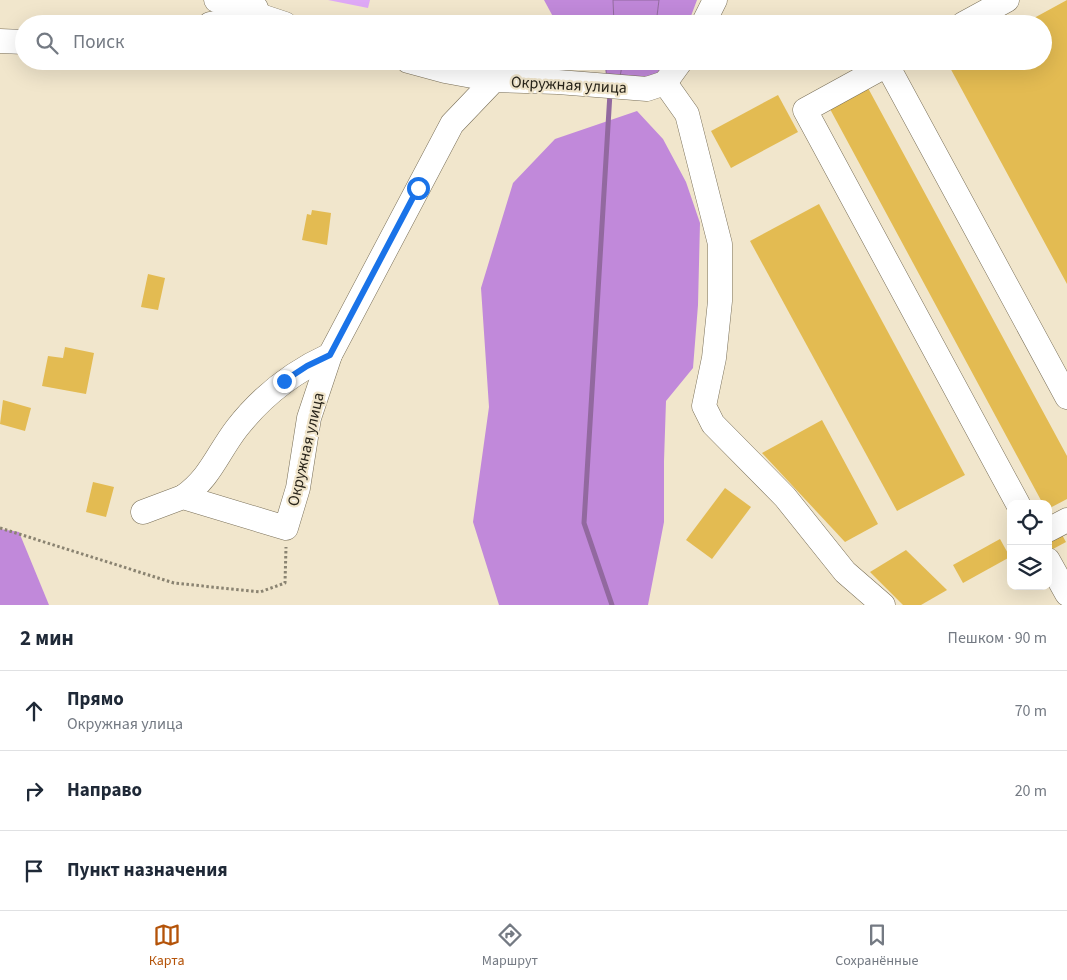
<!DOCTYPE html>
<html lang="ru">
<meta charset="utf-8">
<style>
body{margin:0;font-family:"Source Sans 3",sans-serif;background:#f6f6f7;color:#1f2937}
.controls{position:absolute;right:15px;bottom:15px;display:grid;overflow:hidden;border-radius:10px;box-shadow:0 5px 20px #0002}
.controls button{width:45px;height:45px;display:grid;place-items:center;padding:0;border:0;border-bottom:1px solid #e0e1e3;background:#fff;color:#1f2937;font:25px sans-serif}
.stop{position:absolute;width:15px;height:15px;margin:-11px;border:4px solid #1a73e8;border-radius:50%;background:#fff}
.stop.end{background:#1a73e8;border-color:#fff;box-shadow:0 1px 5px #0008}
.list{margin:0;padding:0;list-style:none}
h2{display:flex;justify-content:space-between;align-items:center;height:65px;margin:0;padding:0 20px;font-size:21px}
h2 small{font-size:16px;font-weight:400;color:#747a83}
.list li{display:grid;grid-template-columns:32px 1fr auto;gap:15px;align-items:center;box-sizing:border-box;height:80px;padding:0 20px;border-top:1px solid #e0e1e3}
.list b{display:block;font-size:19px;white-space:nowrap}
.list p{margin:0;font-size:16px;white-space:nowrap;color:#747a83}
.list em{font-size:16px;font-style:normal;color:#747a83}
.icon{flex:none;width:28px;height:28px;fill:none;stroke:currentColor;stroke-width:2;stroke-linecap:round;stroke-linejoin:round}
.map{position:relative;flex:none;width:1067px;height:605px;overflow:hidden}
.search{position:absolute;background:#fff;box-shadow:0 5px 20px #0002;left:15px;right:15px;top:15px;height:55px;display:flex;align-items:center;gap:12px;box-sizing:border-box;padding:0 18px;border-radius:28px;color:#747a83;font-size:19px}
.sheet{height:305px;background:#fff}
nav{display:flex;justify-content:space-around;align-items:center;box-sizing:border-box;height:70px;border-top:1px solid #e0e1e3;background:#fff;font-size:14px;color:#747a83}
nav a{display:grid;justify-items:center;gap:2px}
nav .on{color:#b45309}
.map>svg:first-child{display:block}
.green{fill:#dea8f6}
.forest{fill:#c189da}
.water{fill:#bf87d8;stroke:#92699f}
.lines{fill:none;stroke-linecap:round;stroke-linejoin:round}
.stream{stroke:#92699f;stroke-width:5}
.building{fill:#e3bb52}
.minor-casing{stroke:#796f58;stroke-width:25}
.path{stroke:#8a8371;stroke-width:3;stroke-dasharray:2.5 2.5;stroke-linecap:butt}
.minor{stroke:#fff;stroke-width:24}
.route{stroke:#1a73e8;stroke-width:6}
.labels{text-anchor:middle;stroke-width:4.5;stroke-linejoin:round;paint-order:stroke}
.street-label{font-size:16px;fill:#28241a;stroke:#f1e6cc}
</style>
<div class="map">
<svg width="1067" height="605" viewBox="0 0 1067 605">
<rect width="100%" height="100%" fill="#f1e6cc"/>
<path class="green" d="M328 0H370L368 8Z"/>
<g class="forest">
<path d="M544 0H613L614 24H557Z"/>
<path d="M659 0H697L688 24H656Z"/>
<path d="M648 61H669L663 74 619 82 622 66 646 64Z"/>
<path d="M637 111 663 139 686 182 700 223 698 305 693 368 666 401 664 461V522L648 605H499L473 522 489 407 481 288 513 183 555 139Z"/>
<path d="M0 529 19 532 49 605H0Z"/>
</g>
<g class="water">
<path d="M613 0H659L656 24H614Z"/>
<path d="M605 61H648L646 64 622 66 619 82 607 80Z"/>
</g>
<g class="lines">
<path class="stream" d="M610 93 584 523 612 605"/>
</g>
<g class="building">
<path d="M1067 0V284L948 64 953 61H1043V24H1023Z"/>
<path d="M868 88 1067 456V499L1048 509V504H1043L830 109Z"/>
<path d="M778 95 798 132 731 168 711 131Z"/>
<path d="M819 204 965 475 897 511 750 241Z"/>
<path d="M312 210 331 213 327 245 302 240 307 214 311 215Z"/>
<path d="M148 274 165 278 158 310 141 307Z"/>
<path d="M65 347 94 353 86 394 42 386 48 356 63 358Z"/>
<path d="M3 400 31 408 25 431 0 424Z"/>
<path d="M822 420 878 524 845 542 762 453Z"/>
<path d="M93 482 114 487 106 517 86 512Z"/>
<path d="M725 488 751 507 712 559 686 540Z"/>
<path d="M1061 533 1066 542 1053 549 1048 541Z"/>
<path d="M1000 539 1010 557 963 583 953 565Z"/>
<path d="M906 550 947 590 921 605H903L870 572Z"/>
</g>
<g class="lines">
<g class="minor-casing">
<g id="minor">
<path d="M216 0 234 1 258 15 285 24"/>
<path d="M210 24 258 15 256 8"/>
<path d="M703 24 715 0"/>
<path d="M963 24 1007 0"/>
<path d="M0 41 24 42"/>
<path d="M408 61 445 71 494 80"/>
<path d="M665 83 687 114 720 244V301L714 358 704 406 713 424 785 497 845 572 883 605"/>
<path d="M665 83 681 61"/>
<path d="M183 497C211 477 217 454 237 428 262 396 295 371 330 355"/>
<path d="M1018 504 805 110 887 65 1067 397"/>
<path d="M143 512 183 497 286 528 298 488 309 418 330 355 452 124 494 80 558 82 647 89 665 83"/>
<path d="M1048 530 1067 520"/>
<path d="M1048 560 1067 594"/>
</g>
</g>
<path class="path" d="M0 528 174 583 260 592 285 583 286 547"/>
<use href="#minor" class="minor"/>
</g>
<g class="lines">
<path class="route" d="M284 381 307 366 330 355 418 188"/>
</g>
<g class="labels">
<g class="street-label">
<text transform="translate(569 84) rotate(3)" y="6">Окружная улица</text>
<text transform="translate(305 449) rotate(-77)" y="6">Окружная улица</text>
</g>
</g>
</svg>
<div class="controls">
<button><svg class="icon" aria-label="locate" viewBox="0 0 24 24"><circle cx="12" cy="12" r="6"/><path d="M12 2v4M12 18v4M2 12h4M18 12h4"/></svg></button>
<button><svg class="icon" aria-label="layers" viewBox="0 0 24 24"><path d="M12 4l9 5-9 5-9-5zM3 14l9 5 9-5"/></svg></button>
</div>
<div class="stop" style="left:418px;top:188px"></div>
<div class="stop end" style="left:284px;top:381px"></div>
<div class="search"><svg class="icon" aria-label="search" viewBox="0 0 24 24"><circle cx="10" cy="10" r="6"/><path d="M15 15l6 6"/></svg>Поиск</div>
</div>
<section class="sheet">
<h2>2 мин<small>Пешком · 90 m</small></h2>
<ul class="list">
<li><svg class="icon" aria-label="ahead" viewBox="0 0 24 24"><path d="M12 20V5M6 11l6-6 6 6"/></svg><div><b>Прямо</b><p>Окружная улица</p></div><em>70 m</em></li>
<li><svg class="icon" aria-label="right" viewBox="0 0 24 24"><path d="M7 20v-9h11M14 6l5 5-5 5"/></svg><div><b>Направо</b></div><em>20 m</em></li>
<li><svg class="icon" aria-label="arrive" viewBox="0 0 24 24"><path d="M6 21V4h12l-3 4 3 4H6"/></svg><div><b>Пункт назначения</b></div></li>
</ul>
</section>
<nav>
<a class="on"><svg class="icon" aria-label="map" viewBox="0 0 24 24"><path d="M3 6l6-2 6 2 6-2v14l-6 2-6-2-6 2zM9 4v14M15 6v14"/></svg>Карта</a>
<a><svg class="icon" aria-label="directions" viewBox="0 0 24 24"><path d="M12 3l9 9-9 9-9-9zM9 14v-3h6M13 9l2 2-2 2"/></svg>Маршрут</a>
<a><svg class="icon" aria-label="saved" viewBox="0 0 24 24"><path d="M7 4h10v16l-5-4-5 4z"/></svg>Сохранённые</a>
</nav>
